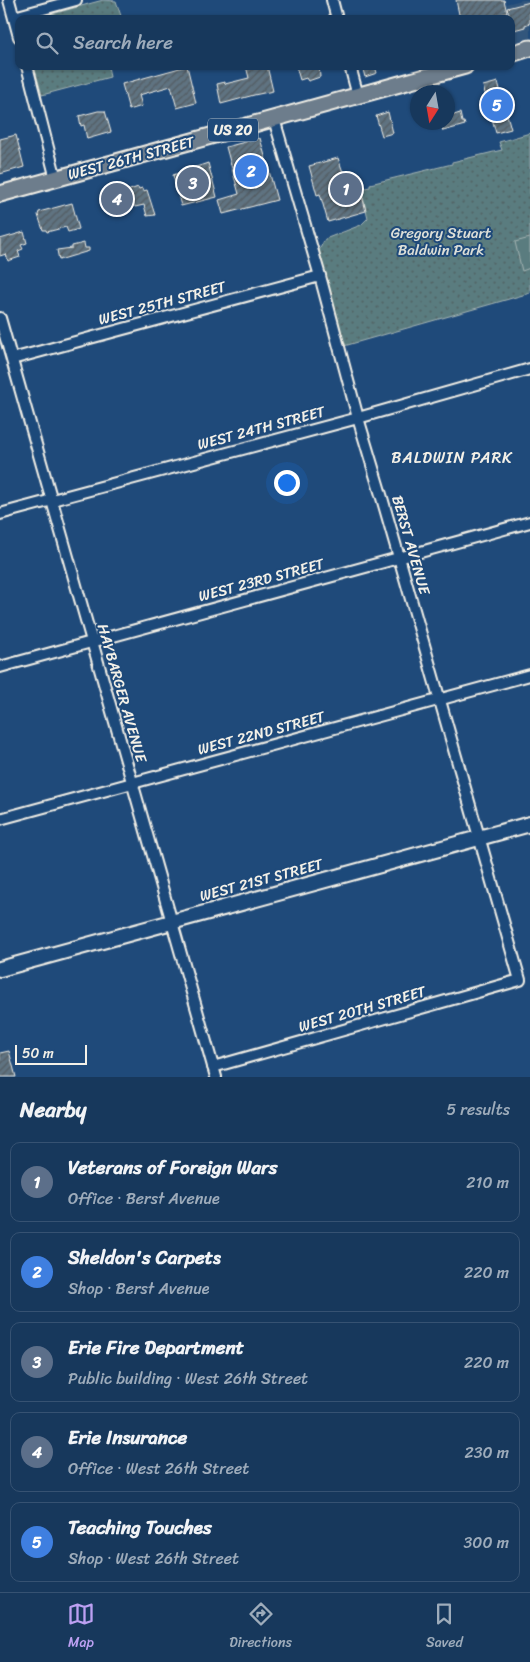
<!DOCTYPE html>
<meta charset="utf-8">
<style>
body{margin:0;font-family:Sriracha,sans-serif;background:#203f62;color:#f1f3f6}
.compass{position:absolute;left:410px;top:85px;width:45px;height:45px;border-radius:50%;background:#17385c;box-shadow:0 1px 4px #0004;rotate:191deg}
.scale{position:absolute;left:15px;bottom:12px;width:72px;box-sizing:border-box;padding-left:5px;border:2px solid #f4f1e8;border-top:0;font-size:14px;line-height:18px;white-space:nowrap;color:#f4f1e8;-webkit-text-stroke:4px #1f4a7a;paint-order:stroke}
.you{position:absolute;left:286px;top:482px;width:18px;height:18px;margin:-12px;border:4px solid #fff;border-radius:50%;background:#1a73e8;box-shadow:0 0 0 8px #1a73e833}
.badge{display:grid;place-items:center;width:32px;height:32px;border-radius:50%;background:#bca0f2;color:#fff;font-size:16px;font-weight:700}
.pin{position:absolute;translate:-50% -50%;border:2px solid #fff;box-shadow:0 1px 5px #0006}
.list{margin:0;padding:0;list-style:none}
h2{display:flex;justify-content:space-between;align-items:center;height:65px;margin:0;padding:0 20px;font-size:21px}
h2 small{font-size:16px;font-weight:400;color:#9eacbb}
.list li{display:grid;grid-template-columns:32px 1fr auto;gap:15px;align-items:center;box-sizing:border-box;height:80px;margin:0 10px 10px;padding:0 10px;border:1px solid #365272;border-radius:10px}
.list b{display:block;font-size:19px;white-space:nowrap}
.list p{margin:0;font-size:16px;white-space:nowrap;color:#9eacbb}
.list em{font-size:16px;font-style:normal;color:#9eacbb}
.icon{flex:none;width:28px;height:28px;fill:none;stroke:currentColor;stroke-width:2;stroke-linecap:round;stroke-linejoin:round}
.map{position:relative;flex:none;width:530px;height:1077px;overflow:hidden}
.search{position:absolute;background:#17385c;box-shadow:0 1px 4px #0004;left:15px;right:15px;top:15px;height:55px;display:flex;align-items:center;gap:12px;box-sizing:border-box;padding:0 18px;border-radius:10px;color:#9eacbb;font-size:19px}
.sheet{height:515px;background:#17385c}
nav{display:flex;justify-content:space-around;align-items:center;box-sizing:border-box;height:70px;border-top:1px solid #365272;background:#17385c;font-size:14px;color:#9eacbb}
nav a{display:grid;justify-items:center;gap:2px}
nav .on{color:#bca0f2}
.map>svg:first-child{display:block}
.built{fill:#32567c}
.grass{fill:url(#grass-dots);stroke:#a7b6b4}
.pitch{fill:#5a7b7f;stroke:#a7b6b4}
.building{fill:url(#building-hatch);stroke:#f4f1e8}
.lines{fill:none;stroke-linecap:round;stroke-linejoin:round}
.street-casing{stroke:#f4f1e8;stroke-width:14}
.secondary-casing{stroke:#f4f1e8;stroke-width:18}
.primary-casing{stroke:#f4f1e8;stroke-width:19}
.street{stroke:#1f4a7a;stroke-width:10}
.secondary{stroke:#1f4a7a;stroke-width:14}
.primary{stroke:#6d7d8c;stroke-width:15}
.labels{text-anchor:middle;stroke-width:4;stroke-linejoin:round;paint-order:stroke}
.shield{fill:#1f4a7a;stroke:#b4bfc7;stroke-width:1}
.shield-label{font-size:14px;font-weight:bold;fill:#f4f1e8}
.street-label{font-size:15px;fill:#f4f1e8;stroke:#1f4a7a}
.park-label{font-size:15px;fill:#dddfd8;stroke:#1f4a7a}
.neighbourhood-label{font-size:16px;letter-spacing:1px;fill:#f4f1e8;stroke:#1f4a7a}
</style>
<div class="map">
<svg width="530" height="1077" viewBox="0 0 530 1077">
<defs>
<pattern id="grass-dots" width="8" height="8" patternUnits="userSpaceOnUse" patternTransform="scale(1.25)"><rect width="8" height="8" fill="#5a7b7f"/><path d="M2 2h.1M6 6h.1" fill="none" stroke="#526465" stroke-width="1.8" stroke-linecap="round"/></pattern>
<pattern id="building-hatch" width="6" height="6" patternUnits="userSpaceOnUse" patternTransform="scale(1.25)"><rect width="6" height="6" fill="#5f7381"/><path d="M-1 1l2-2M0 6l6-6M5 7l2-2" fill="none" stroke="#535b61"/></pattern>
</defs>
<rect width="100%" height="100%" fill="#1f4a7a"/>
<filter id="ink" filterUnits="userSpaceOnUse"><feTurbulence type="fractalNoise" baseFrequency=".02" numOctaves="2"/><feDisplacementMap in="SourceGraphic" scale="10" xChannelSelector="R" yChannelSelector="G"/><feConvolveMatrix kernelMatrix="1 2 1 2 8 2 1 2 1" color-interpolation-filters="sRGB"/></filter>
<g filter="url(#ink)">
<path class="built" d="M522 0H530V38L515 42 511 19H509L506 4Z"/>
<g class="grass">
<path d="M103 0 116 1 122 19H34Z"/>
<path d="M34 66H108L110 77 42 95Z"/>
<path d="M530 133V293L344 346 318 252 325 239 361 225 368 218 361 189 370 187V184L452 164V162L502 150 499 142Z"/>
</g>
<path class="pitch" d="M530 238V268L522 271 515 242Z"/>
<g class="building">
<path d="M456 0H504L507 13 486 19H460Z"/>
<path d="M530 2V23L525 25V27L514 30 507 8Z"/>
<path d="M187 66 196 103 177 108 171 86 139 95 142 106 129 110 122 84Z"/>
<path d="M246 66H267L273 91 254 95 221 104 217 84 225 82V84L249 78Z"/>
<path d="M296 66H319L320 77 308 81 306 78 300 80Z"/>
<path d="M362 66H375L377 73 365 77Z"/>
<path d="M498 82 511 129 496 133 483 86Z"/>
<path d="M98 111H105L111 132 87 139 84 125 81 126 79 116Z"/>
<path d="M388 112 393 133 382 136 376 116Z"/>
<path d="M460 113 462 122H464L465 125 443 131 440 122H448V117Z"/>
<path d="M16 135 24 167 0 174V139Z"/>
<path d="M260 138 277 200 223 214 219 200 239 194 226 147Z"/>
<path d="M338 158 344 175 356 173 366 211 328 222 320 194 317 195 309 166Z"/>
<path d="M208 163 217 197 181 206 173 175Z"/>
<path d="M138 187 139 189 142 188 143 191 147 190 155 215 147 216 144 205 135 207 134 205 113 211 110 205 108 193 121 189 122 193Z"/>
<path d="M72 203 79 229 68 232 66 227 47 232 46 230H43L38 215 39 212Z"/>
<path d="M24 232 27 243 21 245 23 249 18 251 20 257 8 261 6 254 0 256V239Z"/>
<path d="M84 243 85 248H89V251L59 260 57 250 72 248V246Z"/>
<path d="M9 1051 16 1077H0V1053Z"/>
</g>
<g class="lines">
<g class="street-casing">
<g id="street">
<path d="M9 0 19 37"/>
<path d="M332 0 337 19"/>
<path d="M14 17 76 0"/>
<path d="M27 66 56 179"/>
<path d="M350 66 358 96"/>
<path d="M0 318 216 1077"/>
<path d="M12 359 320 276"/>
<path d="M0 514 358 418 530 369"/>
<path d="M0 667 530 522"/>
<path d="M0 819 530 675"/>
<path d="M213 1067 520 980 382 498 358 418 320 276 274 119"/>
</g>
</g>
<g class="secondary-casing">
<path id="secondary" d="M0 969 530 824"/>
</g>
<g class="primary-casing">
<g id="primary">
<path d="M511 54 530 48"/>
<path d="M0 194 465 66"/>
</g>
</g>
<use href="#street" class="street"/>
<use href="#secondary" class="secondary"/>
<use href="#primary" class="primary"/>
</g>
</g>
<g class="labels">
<rect class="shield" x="208" y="118.5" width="50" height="23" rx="4"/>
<g class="shield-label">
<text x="233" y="135">US 20</text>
</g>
<g class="street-label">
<text transform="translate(131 158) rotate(-15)" y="5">WEST 26TH STREET</text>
<text transform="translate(162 303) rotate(-15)" y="5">WEST 25TH STREET</text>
<text transform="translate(261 428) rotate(-15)" y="5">WEST 24TH STREET</text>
<text transform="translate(411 545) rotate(74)" y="5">BERST AVENUE</text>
<text transform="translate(261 580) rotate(-15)" y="5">WEST 23RD STREET</text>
<text transform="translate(122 693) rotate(74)" y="5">HAYBARGER AVENUE</text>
<text transform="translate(261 733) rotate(-15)" y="5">WEST 22ND STREET</text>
<text transform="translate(261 880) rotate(-15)" y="5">WEST 21ST STREET</text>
<text transform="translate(362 1009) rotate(-16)" y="5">WEST 20TH STREET</text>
</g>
<g class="park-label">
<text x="441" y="238">Gregory Stuart<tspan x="441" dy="17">Baldwin Park</tspan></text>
</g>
<g class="neighbourhood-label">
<text x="452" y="463">BALDWIN PARK</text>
</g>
</g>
</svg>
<svg class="compass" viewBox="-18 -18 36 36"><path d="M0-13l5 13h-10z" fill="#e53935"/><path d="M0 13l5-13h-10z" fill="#9eacbb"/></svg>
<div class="scale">50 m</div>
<div class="you"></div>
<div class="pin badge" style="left:346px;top:189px;background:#5c6f8a">1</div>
<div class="pin badge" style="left:251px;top:171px;background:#3f7fe0">2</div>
<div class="pin badge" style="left:193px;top:183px;background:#5c6f8a">3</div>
<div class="pin badge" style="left:117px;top:199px;background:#5c6f8a">4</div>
<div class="pin badge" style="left:497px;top:105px;background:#3f7fe0">5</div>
<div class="search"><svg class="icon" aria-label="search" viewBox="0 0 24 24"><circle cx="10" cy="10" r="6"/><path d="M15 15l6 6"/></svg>Search here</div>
</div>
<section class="sheet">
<h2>Nearby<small>5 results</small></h2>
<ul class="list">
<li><span class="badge" style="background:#5c6f8a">1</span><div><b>Veterans of Foreign Wars</b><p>Office · Berst Avenue</p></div><em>210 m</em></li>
<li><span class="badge" style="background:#3f7fe0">2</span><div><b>Sheldon's Carpets</b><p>Shop · Berst Avenue</p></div><em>220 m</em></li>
<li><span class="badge" style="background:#5c6f8a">3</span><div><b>Erie Fire Department</b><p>Public building · West 26th Street</p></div><em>220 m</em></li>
<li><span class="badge" style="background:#5c6f8a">4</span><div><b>Erie Insurance</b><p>Office · West 26th Street</p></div><em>230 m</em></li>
<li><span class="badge" style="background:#3f7fe0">5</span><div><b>Teaching Touches</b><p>Shop · West 26th Street</p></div><em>300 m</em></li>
</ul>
</section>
<nav>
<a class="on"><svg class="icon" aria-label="map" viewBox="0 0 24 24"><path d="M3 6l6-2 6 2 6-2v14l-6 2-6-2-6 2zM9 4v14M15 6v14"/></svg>Map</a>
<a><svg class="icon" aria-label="directions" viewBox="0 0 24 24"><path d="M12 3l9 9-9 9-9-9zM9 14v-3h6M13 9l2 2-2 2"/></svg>Directions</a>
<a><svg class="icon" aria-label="saved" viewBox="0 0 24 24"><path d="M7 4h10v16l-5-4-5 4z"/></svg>Saved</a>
</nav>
